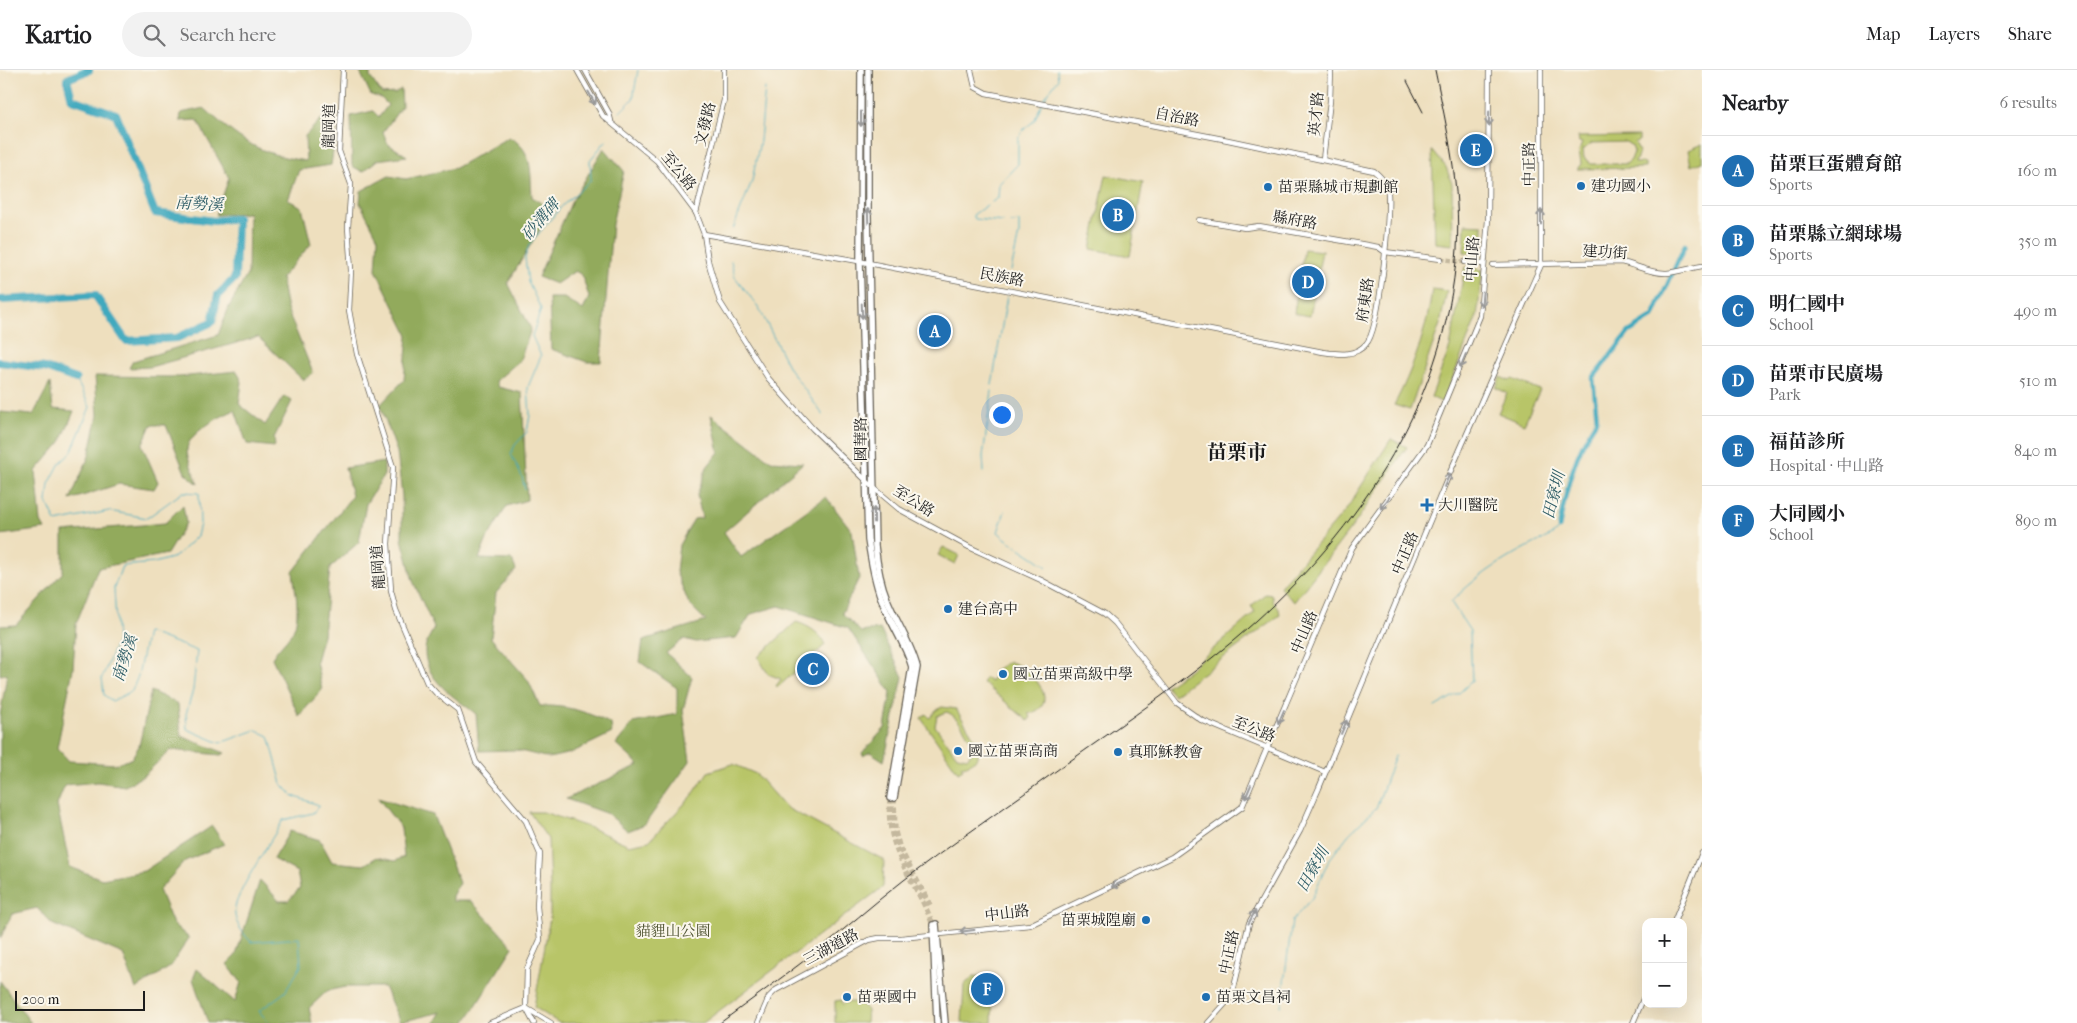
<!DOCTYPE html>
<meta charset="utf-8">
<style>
body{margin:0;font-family:"IM FELL French Canon","Noto Serif TC",serif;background:#f2f2f2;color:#202124}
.controls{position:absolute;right:15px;bottom:15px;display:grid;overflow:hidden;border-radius:10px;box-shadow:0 5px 20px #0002}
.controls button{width:45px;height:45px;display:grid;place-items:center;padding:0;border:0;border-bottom:1px solid #e0e0e0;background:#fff;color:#202124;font:25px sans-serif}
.scale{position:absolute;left:15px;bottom:12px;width:130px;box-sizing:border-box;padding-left:5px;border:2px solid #1c1c1c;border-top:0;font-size:14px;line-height:18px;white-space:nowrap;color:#1c1c1c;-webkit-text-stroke:4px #fbf7ec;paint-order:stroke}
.you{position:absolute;left:1001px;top:344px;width:18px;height:18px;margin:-12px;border:4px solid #fff;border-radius:50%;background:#1a73e8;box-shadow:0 0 0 8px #1a73e833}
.badge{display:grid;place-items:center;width:32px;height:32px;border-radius:50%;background:#1f6fb2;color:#fff;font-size:16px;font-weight:700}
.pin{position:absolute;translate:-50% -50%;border:2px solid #fff;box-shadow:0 1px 5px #0006}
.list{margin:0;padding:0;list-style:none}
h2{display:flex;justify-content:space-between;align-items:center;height:65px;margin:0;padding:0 20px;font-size:21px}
h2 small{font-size:16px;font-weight:400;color:#757577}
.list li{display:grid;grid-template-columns:32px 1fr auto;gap:15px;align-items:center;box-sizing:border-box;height:70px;padding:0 20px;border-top:1px solid #e0e0e0}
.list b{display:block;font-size:19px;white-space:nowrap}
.list p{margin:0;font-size:16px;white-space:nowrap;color:#757577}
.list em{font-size:16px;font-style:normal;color:#757577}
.icon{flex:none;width:28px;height:28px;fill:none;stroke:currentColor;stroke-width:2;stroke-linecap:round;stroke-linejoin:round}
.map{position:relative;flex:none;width:1702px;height:953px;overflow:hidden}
header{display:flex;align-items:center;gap:30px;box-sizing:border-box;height:70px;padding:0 25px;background:#fff;border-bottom:1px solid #e0e0e0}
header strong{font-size:24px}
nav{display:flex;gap:28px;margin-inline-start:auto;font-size:18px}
.search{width:350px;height:45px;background:#f2f2f2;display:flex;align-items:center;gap:12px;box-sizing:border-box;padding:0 18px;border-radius:28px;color:#757577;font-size:19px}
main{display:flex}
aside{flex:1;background:#fff}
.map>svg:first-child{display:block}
.green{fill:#b8c567;stroke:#6a7042;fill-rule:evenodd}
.forest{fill:#92aa5c;stroke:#57633c}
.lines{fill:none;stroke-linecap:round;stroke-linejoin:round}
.stream{stroke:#3fa9be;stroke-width:1}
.canal{stroke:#3fa9be;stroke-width:4.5}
.river{stroke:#3fa9be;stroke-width:8}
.minor-tunnel{stroke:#c4b89e;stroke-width:4.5;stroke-dasharray:4.5 2;stroke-linecap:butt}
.major-tunnel{stroke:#c4b89e;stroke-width:5.5;stroke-dasharray:5.5 3;stroke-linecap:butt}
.minor-casing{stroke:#666055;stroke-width:6}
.major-casing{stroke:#666055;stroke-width:8}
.minor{stroke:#fff;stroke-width:4.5}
.major{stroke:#fff;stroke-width:5.5}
.rail{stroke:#1c1c1c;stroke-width:1}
.oneway{stroke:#999}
.poi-dot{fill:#1f6fb2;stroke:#fbf7ec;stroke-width:2}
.labels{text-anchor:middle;stroke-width:4;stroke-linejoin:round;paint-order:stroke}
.street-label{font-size:15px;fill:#1c1c1c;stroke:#fbf7ec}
.poi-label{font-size:15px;fill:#1c1c1c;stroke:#fbf7ec;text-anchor:start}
.park-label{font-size:15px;fill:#535736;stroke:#fbf7ec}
.water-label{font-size:16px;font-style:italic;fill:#2c5b65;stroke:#fbf7ec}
.district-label{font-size:20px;font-weight:bold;fill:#1c1c1c;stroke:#fbf7ec}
</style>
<header>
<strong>Kartio</strong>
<div class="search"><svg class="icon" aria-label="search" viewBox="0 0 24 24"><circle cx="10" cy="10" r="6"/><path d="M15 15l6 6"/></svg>Search here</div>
<nav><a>Map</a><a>Layers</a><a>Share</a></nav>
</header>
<main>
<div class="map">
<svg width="1702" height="953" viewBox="0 0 1702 953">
<rect width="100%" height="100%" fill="#fbf7ec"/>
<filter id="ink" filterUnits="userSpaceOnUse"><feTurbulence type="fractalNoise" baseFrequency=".02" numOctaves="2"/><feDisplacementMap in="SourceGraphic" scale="10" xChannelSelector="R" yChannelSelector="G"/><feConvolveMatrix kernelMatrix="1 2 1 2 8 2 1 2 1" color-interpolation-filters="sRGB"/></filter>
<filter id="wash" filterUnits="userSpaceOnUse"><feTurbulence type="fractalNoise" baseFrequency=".0096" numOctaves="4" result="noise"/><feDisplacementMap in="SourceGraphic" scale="20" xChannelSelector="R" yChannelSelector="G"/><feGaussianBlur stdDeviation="1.12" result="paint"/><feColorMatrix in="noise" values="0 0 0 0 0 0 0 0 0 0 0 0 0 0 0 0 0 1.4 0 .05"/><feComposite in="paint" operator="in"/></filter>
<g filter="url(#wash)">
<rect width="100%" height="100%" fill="#eedfbe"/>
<g class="green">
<path d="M1639 66V71L1635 72 1639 82 1635 93H1645V98L1577 99 1581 94 1579 81 1582 73 1579 72 1578 67ZM1626 72 1632 76 1634 82 1631 90 1626 94H1591L1584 88 1583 80 1592 73Z"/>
<path d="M1702 74V92L1691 96 1688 80Z"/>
<path d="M1432 80 1446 97 1452 114 1453 175 1435 173Z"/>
<path d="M1106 105 1143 112 1130 186 1091 179Z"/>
<path d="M1465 154 1483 155V183L1481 185 1464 182Z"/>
<path d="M1304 179 1322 181 1310 246 1294 243Z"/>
<path d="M1465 197 1483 200 1477 246 1443 333 1431 327 1450 277Z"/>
<path d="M1432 219 1447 221 1440 254 1410 340 1394 335C1412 302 1428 257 1432 219Z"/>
<path d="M1500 307 1510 311 1512 309 1540 320 1524 354 1498 343 1507 323 1496 318Z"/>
<path d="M1391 369 1407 377 1355 453 1294 532 1280 517 1283 513 1346 440Z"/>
<path d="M943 477 959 485 955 494 938 485Z"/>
<path d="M1265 524 1271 525 1273 529 1272 531 1279 539 1280 545 1174 625 1166 616 1189 600 1255 542 1251 536Z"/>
<path d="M796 552C807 555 821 563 825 575L778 617 776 616 781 609 768 604 758 587Z"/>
<path d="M1008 592C1027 593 1066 635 1028 644L1031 647 1028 651 982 612 986 608 991 612 995 600Z"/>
<path d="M942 637 956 639 980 677C979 688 973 695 961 696L963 699 958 702 921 648 926 644 930 648 936 640ZM946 642C956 643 974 671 973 681L967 688 957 686 935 656 937 646Z"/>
<path d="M733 694 756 704 785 737 884 790 883 817 703 953H559L534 937 550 847V816L548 769 529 742H543L591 758 629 775 649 771 692 726 708 702Z"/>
<path d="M974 906 985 907 993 915 992 953H962L964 915Z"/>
<path d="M841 930 842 934C852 930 860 932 867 940L866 953H835V931Z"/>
</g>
<g class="forest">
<path d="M359 0H370V7L382 24 395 23 401 19 402 36 383 62 388 74 407 86 377 90 363 102 352 96 351 46 373 41 379 47 388 35 381 28 371 25Z"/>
<path d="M204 38C240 70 257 84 306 91L305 66 321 49 337 56 331 95 299 100 288 130 302 137 311 174 281 208 287 239 313 303 303 310 258 267 150 297 129 298 133 291 218 265 229 237 248 203 249 143 216 145 229 108 197 50 180 51 181 43Z"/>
<path d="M509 67C534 80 530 102 532 127L551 140 508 213 531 259 520 290 496 311 498 317 522 323 527 430 507 436 487 469 479 489 512 490 516 500 496 523 491 568 528 610 540 636C567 635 588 642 611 654L612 663 571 683 549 688 516 680 479 681 476 644C456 628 424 610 425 580 425 573 431 564 434 558L413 511 402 469V426L397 382 380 335 404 310 408 265 376 200 378 168 360 133 361 121 389 106 406 109 455 98Z"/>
<path d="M604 78 624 101 612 154 601 292H587L551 279 549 228H564L583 240 589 227 582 205 575 201 556 214 538 207 571 133Z"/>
<path d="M237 301 242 312 239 334 265 355 284 326 292 331 274 368 275 377 247 374 235 340C221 346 187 363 187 380 187 390 195 404 198 414L185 403 166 355H151L142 375 158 412 154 419 119 414 70 430 89 386 98 345 95 306 179 307Z"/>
<path d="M50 313 53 339 74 341 61 372 36 401 41 452 45 459 0 465V342L33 345Z"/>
<path d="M711 345 771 391 803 393 724 462 741 487 826 427 852 461 859 508 842 543 861 562 880 559 903 607 884 691 870 682 863 686 862 683 885 658 891 622 848 558 779 536 751 544 736 568 696 572 684 569 666 583 692 607 683 640 690 691 645 754 628 761 608 744 566 729 639 695 616 674 633 653 677 644V618L640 592 643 570 706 551 689 534 676 502 679 475 694 449 702 448 697 425 707 397 719 382Z"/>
<path d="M384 392V405L366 434 359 472 330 498 323 565 316 591 322 620 299 646 272 588C277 579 285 572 291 564 302 547 295 521 293 502L352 426 345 398Z"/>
<path d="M183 435 186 453 167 484 98 498 76 554 73 599 57 678 69 691 115 694 131 689 139 676 151 621 178 634 181 666 225 683 221 685 171 680 143 706 125 716 98 712 65 715 57 735 70 797 102 809 144 801 212 756 224 774 185 791 159 820 173 854 189 868 170 897 136 919 123 884 52 854 37 838 12 844 0 869V646L7 604 0 605V556L16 555 63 502V462L165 453Z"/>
<path d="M378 728 433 745 459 813 452 826V831H471L513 877 465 953H434L441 942 400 952 384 917H345L327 921 309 938 312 953H208L193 909 197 899 235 932 241 912 227 894 236 885 260 810 279 831H288L300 818 297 802 273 789 290 761 320 770 332 792 364 795 377 787 395 791 404 787 401 758Z"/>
<path d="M0 911 31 953H0Z"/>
</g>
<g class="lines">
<g class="stream">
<path d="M620 42 633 29 638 0"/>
<path d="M992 132 998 128 999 114 1018 94V69L1024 59 1034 51 1044 29 1058 9 1057 0"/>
<path d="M987 135 973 145 975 149 1003 152"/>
<path d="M1010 153 1019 152V164L1011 201"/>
<path d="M733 159 752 111 760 71 765 18"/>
<path d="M731 191 735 207 759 238 789 298 823 345"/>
<path d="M76 309 90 337 71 383 60 393 49 414 47 432 56 452 109 441 147 448 183 422 199 423 200 454 197 466 175 487 154 493 122 496 114 518 117 571 102 608 104 625 112 631 132 621 138 606 147 562 197 581 193 620 186 644 187 659 220 673 256 660 269 666 282 714 293 726 319 735 313 743 283 750C272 770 238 819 235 838 233 852 243 863 251 872L299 868 301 896 285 922 259 941 269 953"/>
<path d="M992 315 1007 226"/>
<path d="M984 402 983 386 992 321"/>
<path d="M525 419 522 407 511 384 515 375 527 362 530 345 528 317 541 286 532 266 541 239 528 212 525 188 529 175 562 136 591 110 590 90 606 71"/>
<path d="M1005 441 998 462C1013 476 1031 484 1047 497"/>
<path d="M1435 637 1459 623 1472 611 1470 561 1451 532C1481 501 1516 482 1554 464L1559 458"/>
<path d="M1281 936 1292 851 1312 828 1329 790 1349 764 1376 738 1395 686"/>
</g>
<path class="canal" d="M1559 458C1566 420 1574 383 1597 350L1593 308 1629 262 1653 247 1685 175"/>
<g class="river">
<path d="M0 230 95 225 126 271 177 268 212 252 218 225 235 208 237 148 214 151 155 143 116 44 72 29 67 9 89 0"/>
<path d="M0 292 45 298 76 309"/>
</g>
</g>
</g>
<g filter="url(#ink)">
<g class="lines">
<path class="minor-tunnel" d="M1441 189 1465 192"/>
<g class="major-tunnel">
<path d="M890 728C885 783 915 807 933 855"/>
<path d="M894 728 895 762 900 779 930 835"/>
</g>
<g class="minor-casing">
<g id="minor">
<path d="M343 0 339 81 351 114 348 157 351 200 349 240 357 284 393 397 388 474 391 521 396 540 427 613 436 623 458 640 476 692 526 751 540 784 537 836 540 870 527 899 526 938 534 953"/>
<path d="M577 0 603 46 657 91 696 143 704 164 708 191 720 232 768 308 813 359 874 418 899 439 969 477 1041 510 1105 544 1115 553 1177 633 1201 650 1325 702"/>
<path d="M585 0 609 43 611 51"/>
<path d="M1323 89 1330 31 1331 0"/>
<path d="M696 143 724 30V0"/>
<path d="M1199 150 1245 158 1259 156 1378 177 1385 182"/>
<path d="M704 164 853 190 1323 282C1338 284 1355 287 1366 274 1380 260 1390 146 1388 123 1387 113 1381 107 1374 101L1228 70 986 23 975 17 971 0"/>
<path d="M1385 182 1441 189"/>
<path d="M1465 192 1482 194"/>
<path d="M1493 195 1621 192C1636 195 1651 204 1667 203 1678 202 1691 198 1702 196"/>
<path d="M1674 852 1702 783"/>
<path d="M490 953 526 938 551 953"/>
<path d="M758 953 769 927 776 920 869 870 879 868H901L1030 855 1172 787 1242 737 1352 478 1427 375 1480 246 1488 150 1489 0"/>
<path d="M1208 953 1232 926 1249 853 1300 761 1319 718 1448 407 1541 195V0"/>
<path d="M1633 953 1646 922"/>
</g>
</g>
<g class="major-casing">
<g id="major">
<path d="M861 0 860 192 868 470C871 490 874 509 881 528 889 552 905 572 912 597L890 728"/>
<path d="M868 0V146L875 476C877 494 880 512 887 529 896 552 911 573 917 597L894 728"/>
<path d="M936 854 945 953"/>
<path d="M933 855 937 953"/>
</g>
</g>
<use href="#minor" class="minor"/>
<use href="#major" class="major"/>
<g class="rail">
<path d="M1407 11 1423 42"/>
<path d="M720 953C751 930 783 907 813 884 844 860 873 834 904 810 947 778 991 747 1035 716 1101 668 1170 623 1233 571 1351 472 1446 337 1457 179 1461 118 1447 59 1435 0"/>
</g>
</g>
<defs><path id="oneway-shaft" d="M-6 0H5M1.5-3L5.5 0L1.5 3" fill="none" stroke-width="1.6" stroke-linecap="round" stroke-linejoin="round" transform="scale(1.25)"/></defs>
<g class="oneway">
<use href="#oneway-shaft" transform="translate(592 28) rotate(61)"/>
<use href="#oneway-shaft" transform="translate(861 49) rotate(90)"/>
<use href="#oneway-shaft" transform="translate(1489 49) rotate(91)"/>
<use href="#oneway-shaft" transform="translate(868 146) rotate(-92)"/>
<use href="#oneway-shaft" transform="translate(1541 147) rotate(-90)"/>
<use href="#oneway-shaft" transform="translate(1482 229) rotate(95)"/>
<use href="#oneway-shaft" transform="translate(862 241) rotate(88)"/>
<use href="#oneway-shaft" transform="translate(1463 291) rotate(112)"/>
<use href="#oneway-shaft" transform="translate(1447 410) rotate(-67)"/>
<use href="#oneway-shaft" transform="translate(1385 433) rotate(127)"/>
<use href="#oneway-shaft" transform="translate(874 445) rotate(-91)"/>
<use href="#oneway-shaft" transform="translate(1281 647) rotate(113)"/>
<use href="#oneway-shaft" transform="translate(1344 657) rotate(-67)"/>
<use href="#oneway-shaft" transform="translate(1248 722) rotate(113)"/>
<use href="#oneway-shaft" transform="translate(1118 814) rotate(154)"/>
<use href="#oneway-shaft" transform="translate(1252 847) rotate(-62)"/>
<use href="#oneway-shaft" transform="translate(967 861) rotate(173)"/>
</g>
</g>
<g class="poi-dot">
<circle cx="1581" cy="116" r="5"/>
<circle cx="1268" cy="117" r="5"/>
<path d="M1424.5 427.5h5v5h5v5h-5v5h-5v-5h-5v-5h5z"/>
<circle cx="948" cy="539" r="5"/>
<circle cx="1003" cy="604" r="5"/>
<circle cx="958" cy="681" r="5"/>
<circle cx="1118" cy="682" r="5"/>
<circle cx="1146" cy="850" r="5"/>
<circle cx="847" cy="927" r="5"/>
<circle cx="1206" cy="927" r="5"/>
</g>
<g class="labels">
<g class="street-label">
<text transform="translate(1316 44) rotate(-85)" y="5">英才路</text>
<text transform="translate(1177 47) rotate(11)" y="5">自治路</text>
<text transform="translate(705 54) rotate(-76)" y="5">文發路</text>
<text transform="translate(329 56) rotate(-89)" y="5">龍岡道</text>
<text transform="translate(1529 94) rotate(-90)" y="5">中正路</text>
<text transform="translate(679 101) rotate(51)" y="5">至公路</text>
<text transform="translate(1295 150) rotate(10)" y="5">縣府路</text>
<text transform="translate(1605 182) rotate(3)" y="5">建功街</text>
<text transform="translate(1472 189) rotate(-86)" y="5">中山路</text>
<text transform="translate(1002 207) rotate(10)" y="5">民族路</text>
<text transform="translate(1365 230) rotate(-81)" y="5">府東路</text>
<text transform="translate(861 369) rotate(-90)" y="5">國華路</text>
<text transform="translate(914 431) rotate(32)" y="5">至公路</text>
<text transform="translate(1405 483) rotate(-67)" y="5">中正路</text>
<text transform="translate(378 497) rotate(-94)" y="5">龍岡道</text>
<text transform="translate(1304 562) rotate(-67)" y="5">中山路</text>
<text transform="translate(1254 659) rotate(22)" y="5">至公路</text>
<text transform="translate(1007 843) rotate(-7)" y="5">中山路</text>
<text transform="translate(831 877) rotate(-28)" y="5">三湖道路</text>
<text transform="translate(1229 882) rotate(-78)" y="5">中正路</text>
</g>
<g class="poi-label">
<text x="1591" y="121">建功國小</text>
<text x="1278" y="122">苗栗縣城市規劃館</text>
<text x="1438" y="440">大川醫院</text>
<text x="958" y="544">建台高中</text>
<text x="1013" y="609">國立苗栗高級中學</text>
<text x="968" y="686">國立苗栗高商</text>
<text x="1128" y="687">真耶穌教會</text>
<text x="1136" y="855" text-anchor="end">苗栗城隍廟</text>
<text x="857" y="932">苗栗國中</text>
<text x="1216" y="932">苗栗文昌祠</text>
</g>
<g class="park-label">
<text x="673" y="866">貓貍山公園</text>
</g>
<g class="water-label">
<text transform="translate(199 133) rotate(3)" y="6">南勢溪</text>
<text transform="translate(540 149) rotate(-49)" y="6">砂溝碑</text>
<text transform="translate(1553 425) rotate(-76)" y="6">田寮圳</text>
<text transform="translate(124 588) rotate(-72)" y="6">南勢溪</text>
<text transform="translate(1312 799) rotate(-61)" y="6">田寮圳</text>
</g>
<g class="district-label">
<text x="1237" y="389">苗栗市</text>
</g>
</g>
</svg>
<div class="controls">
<button>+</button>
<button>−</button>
</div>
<div class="scale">200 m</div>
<div class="you"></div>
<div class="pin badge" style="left:935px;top:261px">A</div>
<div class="pin badge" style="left:1118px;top:145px">B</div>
<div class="pin badge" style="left:813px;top:599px">C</div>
<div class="pin badge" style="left:1308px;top:212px">D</div>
<div class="pin badge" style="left:1476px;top:80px">E</div>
<div class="pin badge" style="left:987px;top:919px">F</div>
</div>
<aside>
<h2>Nearby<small>6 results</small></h2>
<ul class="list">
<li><span class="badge">A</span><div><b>苗栗巨蛋體育館</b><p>Sports</p></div><em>160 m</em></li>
<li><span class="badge">B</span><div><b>苗栗縣立網球場</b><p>Sports</p></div><em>350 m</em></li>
<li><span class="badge">C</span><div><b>明仁國中</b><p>School</p></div><em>490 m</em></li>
<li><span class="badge">D</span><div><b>苗栗市民廣場</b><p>Park</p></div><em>510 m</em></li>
<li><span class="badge">E</span><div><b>福苗診所</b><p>Hospital · 中山路</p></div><em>840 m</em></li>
<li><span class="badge">F</span><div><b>大同國小</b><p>School</p></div><em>890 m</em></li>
</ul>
</aside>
</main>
